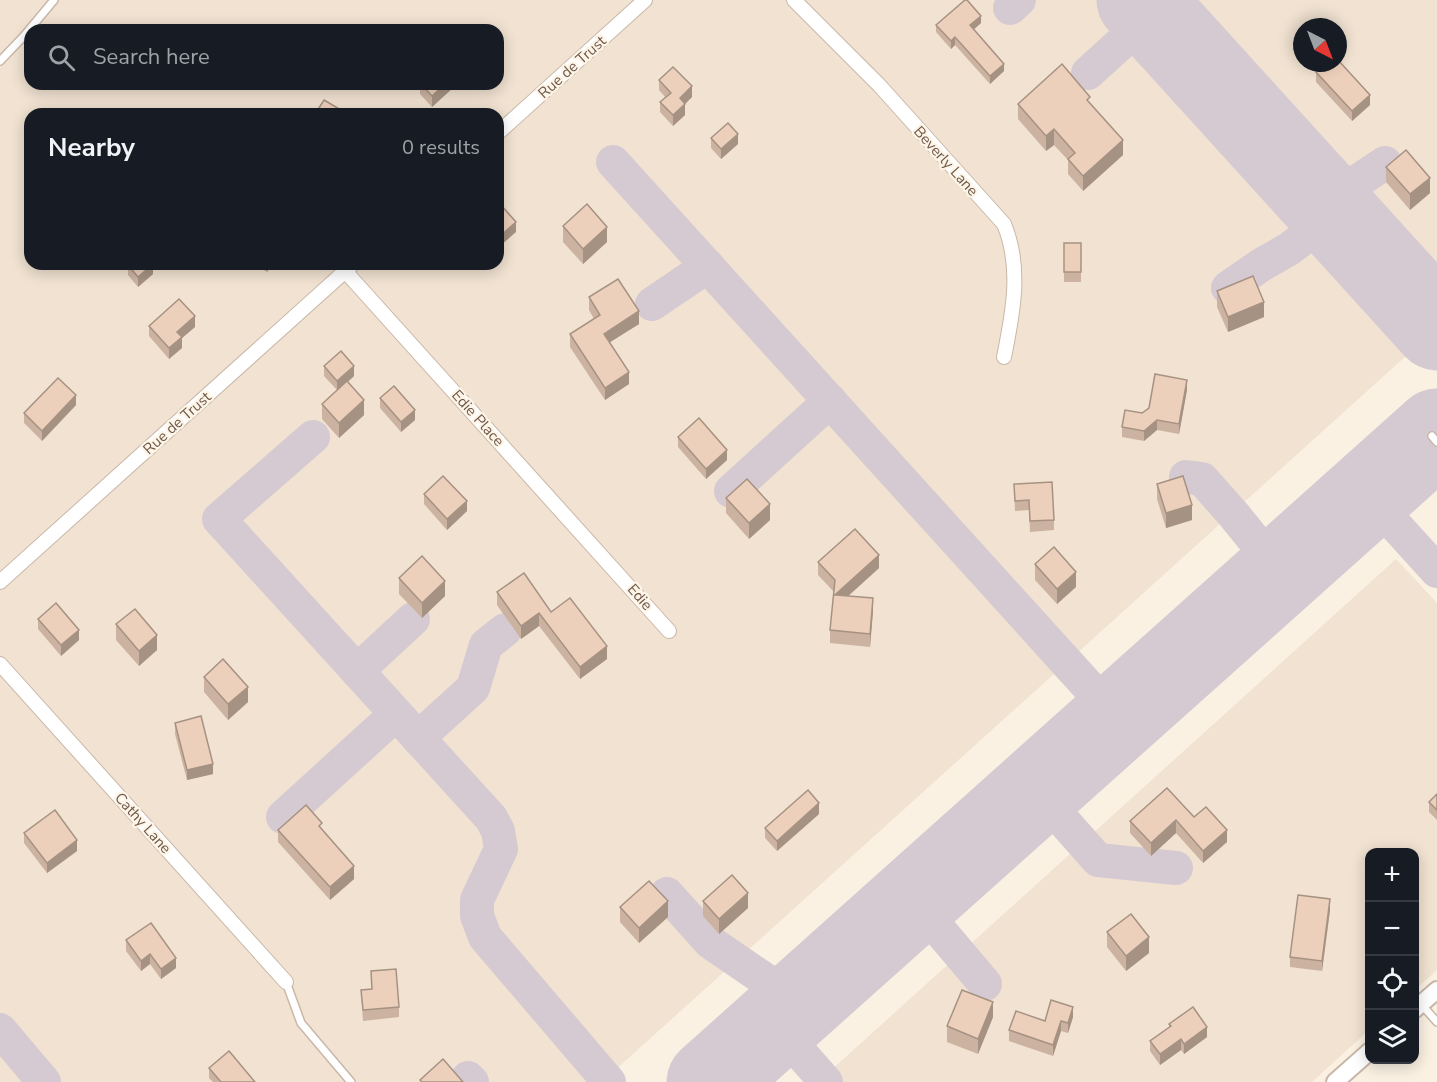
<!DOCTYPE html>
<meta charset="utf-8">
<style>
body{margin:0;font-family:"Nunito Sans",sans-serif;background:#242831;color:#f1f3f6}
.controls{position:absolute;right:18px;bottom:18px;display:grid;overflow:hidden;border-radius:12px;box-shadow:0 3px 15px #0003}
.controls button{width:54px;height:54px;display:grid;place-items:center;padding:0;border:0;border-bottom:2px solid #363941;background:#171b24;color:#f1f3f6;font:30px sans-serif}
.compass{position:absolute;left:1293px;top:18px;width:54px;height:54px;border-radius:50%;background:#171b24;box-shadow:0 3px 15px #0003;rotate:138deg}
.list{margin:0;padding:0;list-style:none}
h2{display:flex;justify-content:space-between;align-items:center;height:78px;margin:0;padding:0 24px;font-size:26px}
h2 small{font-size:20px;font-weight:400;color:#9ea1a6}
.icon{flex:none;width:33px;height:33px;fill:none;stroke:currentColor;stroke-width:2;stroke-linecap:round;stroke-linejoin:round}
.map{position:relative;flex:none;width:1437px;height:1082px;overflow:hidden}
.search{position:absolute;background:#171b24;box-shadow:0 3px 15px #0003;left:24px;top:24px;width:480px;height:66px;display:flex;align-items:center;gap:15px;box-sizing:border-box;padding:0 21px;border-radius:18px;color:#9ea1a6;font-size:22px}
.panel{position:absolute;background:#171b24;box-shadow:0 3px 15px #0003;left:24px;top:108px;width:480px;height:162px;border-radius:18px}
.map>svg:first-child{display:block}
.residential{fill:#f1e2d1;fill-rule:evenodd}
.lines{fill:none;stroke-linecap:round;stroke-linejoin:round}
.taxiway{stroke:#d6cad2;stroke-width:34}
.runway{stroke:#d6cad2;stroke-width:87}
.service-casing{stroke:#c9b8a9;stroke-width:10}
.minor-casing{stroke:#c9b8a9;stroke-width:16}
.tertiary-casing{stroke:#c9b8a9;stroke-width:20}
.service{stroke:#fff;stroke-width:7}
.minor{stroke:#fff;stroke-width:14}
.tertiary{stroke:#fff;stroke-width:16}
.wall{fill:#ccb3a1}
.shaded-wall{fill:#a69283}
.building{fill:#edd0bb;stroke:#a69283;stroke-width:1.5}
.labels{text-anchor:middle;stroke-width:4.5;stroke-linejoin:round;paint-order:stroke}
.street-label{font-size:15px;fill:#6f584a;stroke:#fdf5e7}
</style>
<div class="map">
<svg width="1437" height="1082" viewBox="0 0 1437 1082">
<rect width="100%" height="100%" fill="#faf1e2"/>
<g class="residential">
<path d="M0 0H1437V328L602 1082H0ZM1302 27H1338V63H1302ZM30 30H498V84H30ZM30 114H498V264H30Z"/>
<path d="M1396 559 1437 603V970L1415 990 1414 852H1370L1369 1030 1312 1082H818Z"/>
</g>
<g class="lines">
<g class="taxiway">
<path d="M1010 8 1019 0"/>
<path d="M1160 21 1180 0"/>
<path d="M1088 73 1153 14"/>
<path d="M613 162 1117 718"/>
<path d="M1325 203 1385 163"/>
<path d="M1228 288 1261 265 1289 249 1335 214"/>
<path d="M652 304 708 266"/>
<path d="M313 437 219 519 491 818 498 831 501 849 477 900V916L485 937 609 1082"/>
<path d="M1186 477 1202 479 1234 515 1280 572"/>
<path d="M731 491 830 401"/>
<path d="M1367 494 1437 571"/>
<path d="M357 671 413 619"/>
<path d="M418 738 473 688 486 645 505 630"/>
<path d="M1036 790 1098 860 1176 868"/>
<path d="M283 817 396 714"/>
<path d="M667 894 710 942 799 1003"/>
<path d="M914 900 985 984"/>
<path d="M775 1024 826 1082"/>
<path d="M0 1030 44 1082"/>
<path d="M468 1078 472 1082"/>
</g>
<g class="runway">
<path d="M1140 0 1437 327"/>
<path d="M710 1082 1437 432"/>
</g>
<g class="service-casing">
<g id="service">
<path d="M0 61 24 36 54 0"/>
<path d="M1432 436 1437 442"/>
<path d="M286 982 301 1023 351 1082"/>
<path d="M1421 1004 1437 1022"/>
</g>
</g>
<g class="minor-casing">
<g id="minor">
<path d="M794 0 879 85 1004 224C1022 267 1013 313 1004 357"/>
<path d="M498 133 645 0"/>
<path d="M345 271 669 631"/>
<path d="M0 582 353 264"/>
<path d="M0 664 286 982"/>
</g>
</g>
<g class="tertiary-casing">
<g id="tertiary">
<path d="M1414 1010 1437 990"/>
<path d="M1335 1082 1370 1051"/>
</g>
</g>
<use href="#service" class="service"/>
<use href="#minor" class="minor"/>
<use href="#tertiary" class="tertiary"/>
</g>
<g class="wall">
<path d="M981 23 973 29 1004 71 990 84 955 45 951 49 936 32V25Z"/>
<path d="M1316 72 1370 105 1352 121 1316 82Z"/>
<path d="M659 80 692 97 685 104V115L673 126 660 112V102L665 97 659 90Z"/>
<path d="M420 84H455V86L432 107 420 94Z"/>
<path d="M1090 103 1123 155 1083 191 1068 174V160L1054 145 1046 151 1018 119V104Z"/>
<path d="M711 138 738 144 721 159 711 148Z"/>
<path d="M1386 167 1430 193 1410 210 1386 182Z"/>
<path d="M563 226 607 242 583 264 563 242Z"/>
<rect x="1064" y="243" width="17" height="39"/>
<path d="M254 264H272L267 272Z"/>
<path d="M128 265 153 274 138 287 128 275Z"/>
<path d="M1217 291 1264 317 1228 332 1217 307Z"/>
<path d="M589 297 639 324 610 342 629 384 605 400 570 347V334L594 319 589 310Z"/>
<path d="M149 326 195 327 182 338V348L169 359 149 336Z"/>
<path d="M324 366 354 376 348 382 364 415 339 438 322 419V404L337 390 324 376Z"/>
<path d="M1187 390 1179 434 1157 430 1144 441 1122 437V427L1142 413Z"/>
<path d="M380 398 415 420 401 432 380 408Z"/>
<path d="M76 405 42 441 24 423V413Z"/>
<path d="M678 437 727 460 706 479 678 447Z"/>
<path d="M1014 484 1054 520V530L1030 532 1029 510 1015 511Z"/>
<path d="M1157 484 1192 520 1166 528 1157 499Z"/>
<path d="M424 494 467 511 447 530 424 504Z"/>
<path d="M726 498 770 520 749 539 726 513Z"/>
<path d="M818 562 879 568 848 596 873 611 870 647 830 643V630L834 592 818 575Z"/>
<path d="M1035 564 1076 587 1057 604 1035 580Z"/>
<path d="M399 578 445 596 422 618 399 594Z"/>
<path d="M497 592 551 612 607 659 580 679 539 626 521 639 497 605Z"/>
<path d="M38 619 79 640 61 656 38 629Z"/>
<path d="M116 624 157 650 139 666 116 640Z"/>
<path d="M204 677 248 702 228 720 204 692Z"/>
<path d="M175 723 213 774 187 780 175 734Z"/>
<path d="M1437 794V820L1429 812V802Z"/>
<path d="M819 814 777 851 765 838V828Z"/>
<path d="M1194 817 1227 842 1203 863 1176 833 1151 856 1130 833V821Z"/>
<path d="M278 830 322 831 354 879 330 900 278 842Z"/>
<path d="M24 833 77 851 47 873 24 843Z"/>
<path d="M703 901 748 908 719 934 703 916Z"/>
<path d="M620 907 668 917 639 943 620 922Z"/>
<path d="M1330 910 1322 971 1290 967V957Z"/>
<path d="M1107 932 1149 953 1126 971 1107 947Z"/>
<path d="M126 940 176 968 161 979 150 964 141 971 126 951Z"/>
<path d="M371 971 399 1007V1017L363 1021 361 990 372 989Z"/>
<path d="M993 1017 978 1054 947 1042V1026Z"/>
<path d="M1073 1017 1068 1033 1061 1031 1053 1056 1009 1041V1030L1045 1021Z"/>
<path d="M1169 1024 1207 1037 1184 1054 1181 1050 1160 1065 1150 1051V1041L1169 1027Z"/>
<path d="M209 1068 255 1082H213L209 1078Z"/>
</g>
<g class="shaded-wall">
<path d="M981 16V23L970 33V25Z"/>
<path d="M955 37V45L951 49V41Z"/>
<path d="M1004 64V71L990 84V76Z"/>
<path d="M445 84H455V86L432 107V96Z"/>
<path d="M692 86V97L680 109V98Z"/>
<path d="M1370 95V105L1352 121V111Z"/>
<path d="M685 104V115L673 126V115Z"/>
<path d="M1054 129V145L1046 151V136Z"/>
<path d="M738 134V144L721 159V149Z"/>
<path d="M1123 140V155L1083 191V176Z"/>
<path d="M1430 178V193L1410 210V194Z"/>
<path d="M516 222V232L498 248V238Z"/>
<path d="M607 227V242L583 264V249Z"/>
<path d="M153 264V274L138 287V277Z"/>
<path d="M267 264H272L267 272Z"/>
<path d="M1264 302V317L1228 332V317Z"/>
<path d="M639 311V324L604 346V334Z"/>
<path d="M195 316V327L182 338V348L169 359V348L177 332Z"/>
<path d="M354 366V376L337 391V381Z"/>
<path d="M629 372V384L605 400V388Z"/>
<path d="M1187 380V390L1179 434V424Z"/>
<path d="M76 395V405L42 441V431Z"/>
<path d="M364 400V415L339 438V423Z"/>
<path d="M415 410V420L401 432V422Z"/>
<path d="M1157 420V430L1144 441V431Z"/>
<path d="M727 450V460L706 479V469Z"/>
<path d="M467 501V511L447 530V519Z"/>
<path d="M770 504V520L749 539V523Z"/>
<path d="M1192 505V520L1166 528V513Z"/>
<path d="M879 555V568L835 608V595Z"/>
<path d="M1076 572V587L1057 604V589Z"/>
<path d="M445 581V596L422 618V603Z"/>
<path d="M873 598V611L870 647V634Z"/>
<path d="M539 613V626L521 639V626Z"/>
<path d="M79 630V640L61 656V645Z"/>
<path d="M157 635V650L139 666V651Z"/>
<path d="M607 646V659L580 679V667Z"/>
<path d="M248 687V702L228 720V704Z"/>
<path d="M213 764V774L187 780V770Z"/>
<path d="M819 803V814L777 851V841Z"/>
<path d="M1176 820V833L1151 856V843Z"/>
<path d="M1227 830V842L1203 863V851Z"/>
<path d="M77 840V851L47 873V863Z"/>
<path d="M354 866V879L330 900V887Z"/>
<path d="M748 893V908L719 934V919Z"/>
<path d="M1330 899V910L1322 971V961Z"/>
<path d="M668 901V917L639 943V928Z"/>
<path d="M1149 937V953L1126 971V956Z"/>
<path d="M150 954V964L141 971V961Z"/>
<path d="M176 958V968L161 979V969Z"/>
<path d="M993 1002V1017L978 1054V1039Z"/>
<path d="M1073 1007V1017L1068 1033V1023Z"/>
<path d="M1061 1021V1031L1053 1056V1045Z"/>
<path d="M1207 1027V1037L1184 1054V1044Z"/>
<path d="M1181 1039V1050L1160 1065V1054Z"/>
</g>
<g class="building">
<path d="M965 0H967L981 16 970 25 1004 64 990 76 955 37 951 41 936 25Z"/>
<path d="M1338 60 1370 95 1352 111 1316 72 1326 63H1338Z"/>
<path d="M1062 64 1090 97 1087 100 1123 140 1083 176 1068 159 1075 153 1054 129 1046 136 1018 104Z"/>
<path d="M673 67 692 86 680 98 685 104 673 115 660 102 671 93 659 80Z"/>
<path d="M421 84H445L432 96Z"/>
<path d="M324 100 341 110 338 114H315Z"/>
<path d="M728 123 738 134 721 149 711 138Z"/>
<path d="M1406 150 1430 178 1410 194 1386 167Z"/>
<path d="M500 204 516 222 498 238V206Z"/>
<path d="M587 204 607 227 583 249 563 226Z"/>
<rect x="1064" y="243" width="17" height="29"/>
<path d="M129 264H153L138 277 128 265Z"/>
<path d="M1253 276 1264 302 1228 317 1217 291Z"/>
<path d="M618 279 639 311 604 334 629 372 605 388 570 334 600 315 589 297Z"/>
<path d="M179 299 195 316 177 332 182 337 169 348 149 326Z"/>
<path d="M341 351 354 366 337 381 324 366Z"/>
<path d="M1155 374 1187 380 1179 424 1157 420 1144 431 1122 427 1125 410 1142 413 1149 408Z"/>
<path d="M58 378 76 395 42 431 24 413Z"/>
<path d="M347 381 364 400 339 423 322 404Z"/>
<path d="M394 386 415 410 401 422 380 398Z"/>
<path d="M699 418 727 450 706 469 678 437Z"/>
<path d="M443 476 467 501 447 519 424 494Z"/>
<path d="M1183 476 1192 505 1166 513 1157 484Z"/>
<path d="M747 479 770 504 749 523 726 498Z"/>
<path d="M1052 482 1054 520 1030 521 1029 500 1015 501 1014 484Z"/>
<path d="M855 529 879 555 835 595 873 598 870 634 830 630 835 580 818 562Z"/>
<path d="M1054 547 1076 572 1057 589 1035 564Z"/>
<path d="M422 556 445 581 422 603 399 578Z"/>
<path d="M524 573 551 612 570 598 607 646 580 667 539 613 521 626 497 592Z"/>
<path d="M56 603 79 630 61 645 38 619Z"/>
<path d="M135 609 157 635 139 651 116 624Z"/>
<path d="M223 659 248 687 228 704 204 677Z"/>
<path d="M201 716 213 764 187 770 175 723Z"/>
<path d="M1167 788 1194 817 1206 807 1227 830 1203 851 1176 820 1151 843 1130 821Z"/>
<path d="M808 790 819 803 777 841 765 828Z"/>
<path d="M1437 794V810L1429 802Z"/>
<path d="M306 805 322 823 319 826 354 866 330 887 278 830Z"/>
<path d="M55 810 77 840 47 863 24 833Z"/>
<path d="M732 875 748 893 719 919 703 901Z"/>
<path d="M649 881 668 901 639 928 620 907Z"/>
<path d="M1298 895 1330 899 1322 961 1290 957Z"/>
<path d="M1131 914 1149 937 1126 956 1107 932Z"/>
<path d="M151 923 176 958 161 969 150 954 141 961 126 940Z"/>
<path d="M396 969 399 1007 363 1010 361 990 372 989 371 971Z"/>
<path d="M962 990 993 1002 978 1039 947 1026Z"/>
<path d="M1051 1000 1073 1007 1068 1023 1061 1021 1053 1045 1009 1030 1016 1011 1045 1021Z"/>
<path d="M1193 1007 1207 1027 1184 1044 1181 1039 1160 1054 1150 1041 1171 1026 1169 1024Z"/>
<path d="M229 1051 255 1082H221L209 1068Z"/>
<path d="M443 1059 463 1082H422L420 1080Z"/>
</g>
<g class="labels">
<g class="street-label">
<text transform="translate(572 67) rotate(-42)" y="5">Rue de Trust</text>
<text transform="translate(946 161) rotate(48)" y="5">Beverly Lane</text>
<text transform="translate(478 418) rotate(48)" y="5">Edie Place</text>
<text transform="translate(177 423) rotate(-42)" y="5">Rue de Trust</text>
<text transform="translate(640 597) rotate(49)" y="5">Edie</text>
<text transform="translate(143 823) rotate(48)" y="5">Cathy Lane</text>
</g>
</g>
</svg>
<div class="controls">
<button>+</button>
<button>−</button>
<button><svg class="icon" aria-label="locate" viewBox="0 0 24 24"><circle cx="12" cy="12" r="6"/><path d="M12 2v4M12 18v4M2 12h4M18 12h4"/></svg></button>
<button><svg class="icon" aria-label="layers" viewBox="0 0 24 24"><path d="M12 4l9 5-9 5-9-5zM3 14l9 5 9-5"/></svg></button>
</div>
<svg class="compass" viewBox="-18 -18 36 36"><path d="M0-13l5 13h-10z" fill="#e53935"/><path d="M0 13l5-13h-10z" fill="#9ea1a6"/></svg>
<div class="search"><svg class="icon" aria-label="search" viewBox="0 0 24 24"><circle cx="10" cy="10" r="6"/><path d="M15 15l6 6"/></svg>Search here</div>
<section class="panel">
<h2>Nearby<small>0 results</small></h2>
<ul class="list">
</ul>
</section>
</div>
